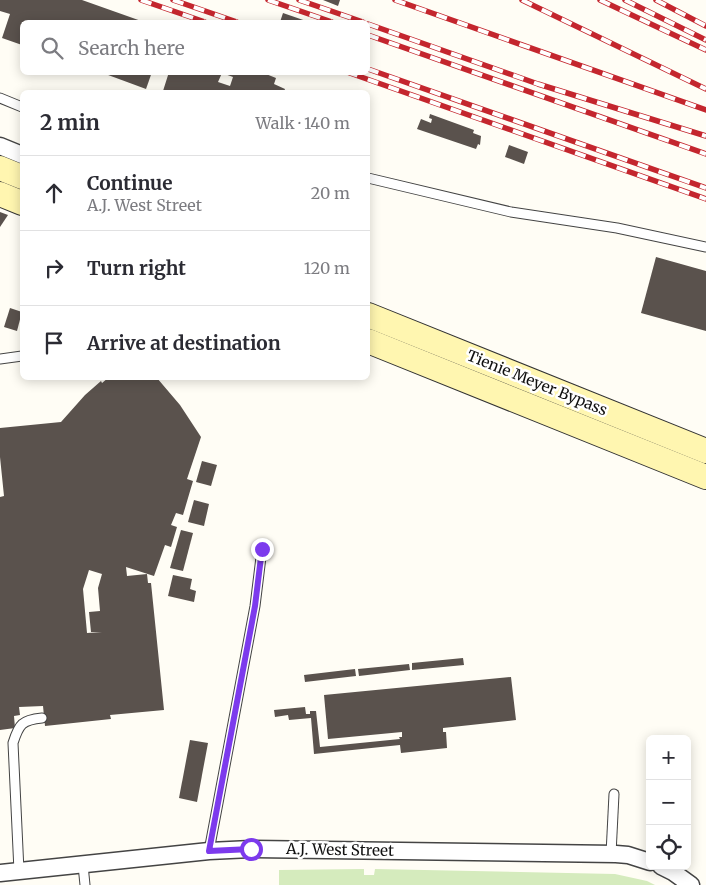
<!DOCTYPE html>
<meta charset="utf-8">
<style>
body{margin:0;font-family:Merriweather,serif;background:#f2f2f3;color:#2b2b33}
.controls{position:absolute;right:15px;bottom:15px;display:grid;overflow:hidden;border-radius:8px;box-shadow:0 2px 12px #0003}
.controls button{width:45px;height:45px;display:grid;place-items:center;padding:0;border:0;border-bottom:1px solid #e1e1e2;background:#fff;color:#2b2b33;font:25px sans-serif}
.stop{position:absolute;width:15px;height:15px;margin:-11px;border:4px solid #7c3aed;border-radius:50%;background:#fff}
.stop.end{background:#7c3aed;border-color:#fff;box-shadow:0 1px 5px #0008}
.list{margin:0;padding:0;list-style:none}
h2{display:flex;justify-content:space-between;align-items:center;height:65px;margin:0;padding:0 20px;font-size:21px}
h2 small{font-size:16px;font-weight:400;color:#7c7c81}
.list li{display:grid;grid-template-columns:32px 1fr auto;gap:15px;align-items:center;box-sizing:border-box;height:75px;padding:0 20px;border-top:1px solid #e1e1e2}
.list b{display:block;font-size:19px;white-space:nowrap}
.list p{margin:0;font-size:16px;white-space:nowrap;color:#7c7c81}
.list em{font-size:16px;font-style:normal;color:#7c7c81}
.icon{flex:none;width:28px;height:28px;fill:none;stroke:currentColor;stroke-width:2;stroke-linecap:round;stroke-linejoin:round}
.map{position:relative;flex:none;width:706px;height:885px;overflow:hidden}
.search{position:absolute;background:#fff;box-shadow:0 2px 12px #0003;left:20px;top:20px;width:350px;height:55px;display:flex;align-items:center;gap:12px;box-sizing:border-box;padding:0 18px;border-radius:8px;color:#7c7c81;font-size:19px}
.panel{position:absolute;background:#fff;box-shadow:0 2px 12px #0003;left:20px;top:90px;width:350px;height:290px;border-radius:8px}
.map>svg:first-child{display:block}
.green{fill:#d5ebbd}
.building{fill:#5a524d;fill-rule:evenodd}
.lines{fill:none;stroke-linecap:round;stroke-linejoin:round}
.lane-casing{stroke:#444;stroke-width:11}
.street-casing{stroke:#444;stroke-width:19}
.secondary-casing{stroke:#333;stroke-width:26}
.lane{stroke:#fff;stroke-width:9}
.street{stroke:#fff;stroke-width:16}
.secondary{stroke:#fff6b0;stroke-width:24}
.rail-casing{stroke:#c4262e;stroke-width:5.5}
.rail{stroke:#fff;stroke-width:4;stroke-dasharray:11;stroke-linecap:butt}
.route{stroke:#7c3aed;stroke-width:6}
.labels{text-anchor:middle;stroke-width:5;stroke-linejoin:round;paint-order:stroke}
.street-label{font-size:15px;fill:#111;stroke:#fff}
</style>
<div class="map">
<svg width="706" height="885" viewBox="0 0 706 885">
<rect width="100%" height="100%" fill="#fffdf5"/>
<path class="green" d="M364 869V875H374L375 869 615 874 647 881 655 885H279V870Z"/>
<g class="building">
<path d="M0 0H82L144 22H22V45L2 38 10 14 0 11Z"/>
<path d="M323 0H340L338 6Z"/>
<path d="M283 13 309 22H280Z"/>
<path d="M100 72H152L146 89Z"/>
<path d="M169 72H255L260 74 261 72 276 78 274 84 285 89 284 92H168L163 91ZM222 73 233 77 230 86 218 82Z"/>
<path d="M430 114 474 130 473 133 481 136 480 145 478 144 476 149 417 129 421 119 431 123 432 119 429 118Z"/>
<path d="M509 145 528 152 524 164 505 157Z"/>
<path d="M0 212 8 215 0 227Z"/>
<path d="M656 257 706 271V331L641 313Z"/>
<path d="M10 308 22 312 17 331 4 327Z"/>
<path d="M108 378H157L180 405 201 437 187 479 193 481 183 515 176 513 171 525 177 527 171 547 165 545 154 576 126 567 127 576 147 574 148 583H151L164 710 110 715 111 719 45 726 43 706 19 707 20 715 14 716 15 728 0 730V497L4 496 0 457V428L61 422 85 395 101 381 102 383ZM89 570 102 574 98 588 100 611 89 612 91 632H102L87 633 83 589Z"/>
<path d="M202 461 217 465 211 486 196 482Z"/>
<path d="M194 500 209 504 204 526 188 522Z"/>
<path d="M181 530 193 533 183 571 170 568Z"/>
<path d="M173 575 192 579 190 589 196 591 194 602 168 596Z"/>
<path d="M463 658 464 665 412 670V663Z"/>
<path d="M409 664 410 670 359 676 358 669Z"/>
<path d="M355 669 356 676 305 682 304 675Z"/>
<path d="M511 677 516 720 443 728V732H446L447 748 401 753 400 745 314 754 311 718 289 720 288 715 275 717 274 710 305 707 306 714H310V711H316L320 747 400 739 399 737H402V732L328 739 324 695Z"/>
<path d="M190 740 208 743 197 802 179 798Z"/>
</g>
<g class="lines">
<g class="lane-casing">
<g id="lane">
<path d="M0 98 22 107"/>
<path d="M368 178 511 212 617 228 706 247"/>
<path d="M0 359 22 356"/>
<path d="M209 851 255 606 262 549"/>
<path d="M611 854 614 794"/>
<path d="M83 865 85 885"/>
<path d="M19 871 13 743C19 724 22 720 42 718"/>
</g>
</g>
<g class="street-casing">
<g id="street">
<path d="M0 146 22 155"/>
<path d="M661 866 673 872 691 885"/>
<path d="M0 873 209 851 251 849 616 854 628 855 650 862"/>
</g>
</g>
<g class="secondary-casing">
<g id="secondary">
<path d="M0 168 22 177"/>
<path d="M0 194 22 203"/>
<path d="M368 315 706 451"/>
<path d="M368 341 706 477"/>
</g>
</g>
<use href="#lane" class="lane"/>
<use href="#street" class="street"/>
<use href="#secondary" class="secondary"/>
<g class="rail-casing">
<g id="rail">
<path d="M141 0 205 22"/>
<path d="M173 0 237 22"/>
<path d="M268 0 332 22"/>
<path d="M299 0 363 22"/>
<path d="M395 0 706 110"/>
<path d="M522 0 706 89"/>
<path d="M600 0 706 50"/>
<path d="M625 0 706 40"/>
<path d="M656 0 706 26"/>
<path d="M368 24 538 84 706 136"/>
<path d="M368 35 706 154"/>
<path d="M368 69 706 188"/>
<path d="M347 72 706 199"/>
</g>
</g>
<use href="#rail" class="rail"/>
</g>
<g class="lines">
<path class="route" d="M251 849 209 851 255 606 262 549"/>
</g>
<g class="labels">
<g class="street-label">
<text transform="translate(537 383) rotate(22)" y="5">Tienie Meyer Bypass</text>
<text transform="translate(340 850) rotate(1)" y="5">A.J. West Street</text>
</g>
</g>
</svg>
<div class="controls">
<button>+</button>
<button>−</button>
<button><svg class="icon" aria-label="locate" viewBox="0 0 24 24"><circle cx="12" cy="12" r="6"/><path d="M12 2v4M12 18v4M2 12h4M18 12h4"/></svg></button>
</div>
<div class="stop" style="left:251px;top:849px"></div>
<div class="stop end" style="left:262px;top:549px"></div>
<div class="search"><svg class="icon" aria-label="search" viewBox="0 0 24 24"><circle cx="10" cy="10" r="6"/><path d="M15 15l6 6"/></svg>Search here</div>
<section class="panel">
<h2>2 min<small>Walk · 140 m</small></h2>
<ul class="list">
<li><svg class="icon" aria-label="ahead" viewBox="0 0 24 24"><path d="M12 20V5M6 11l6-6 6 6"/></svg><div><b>Continue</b><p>A.J. West Street</p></div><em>20 m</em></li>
<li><svg class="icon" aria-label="right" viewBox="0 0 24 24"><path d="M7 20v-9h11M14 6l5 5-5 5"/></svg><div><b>Turn right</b></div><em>120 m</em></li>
<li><svg class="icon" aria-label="arrive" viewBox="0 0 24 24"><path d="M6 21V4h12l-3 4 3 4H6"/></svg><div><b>Arrive at destination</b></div></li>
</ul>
</section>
</div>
